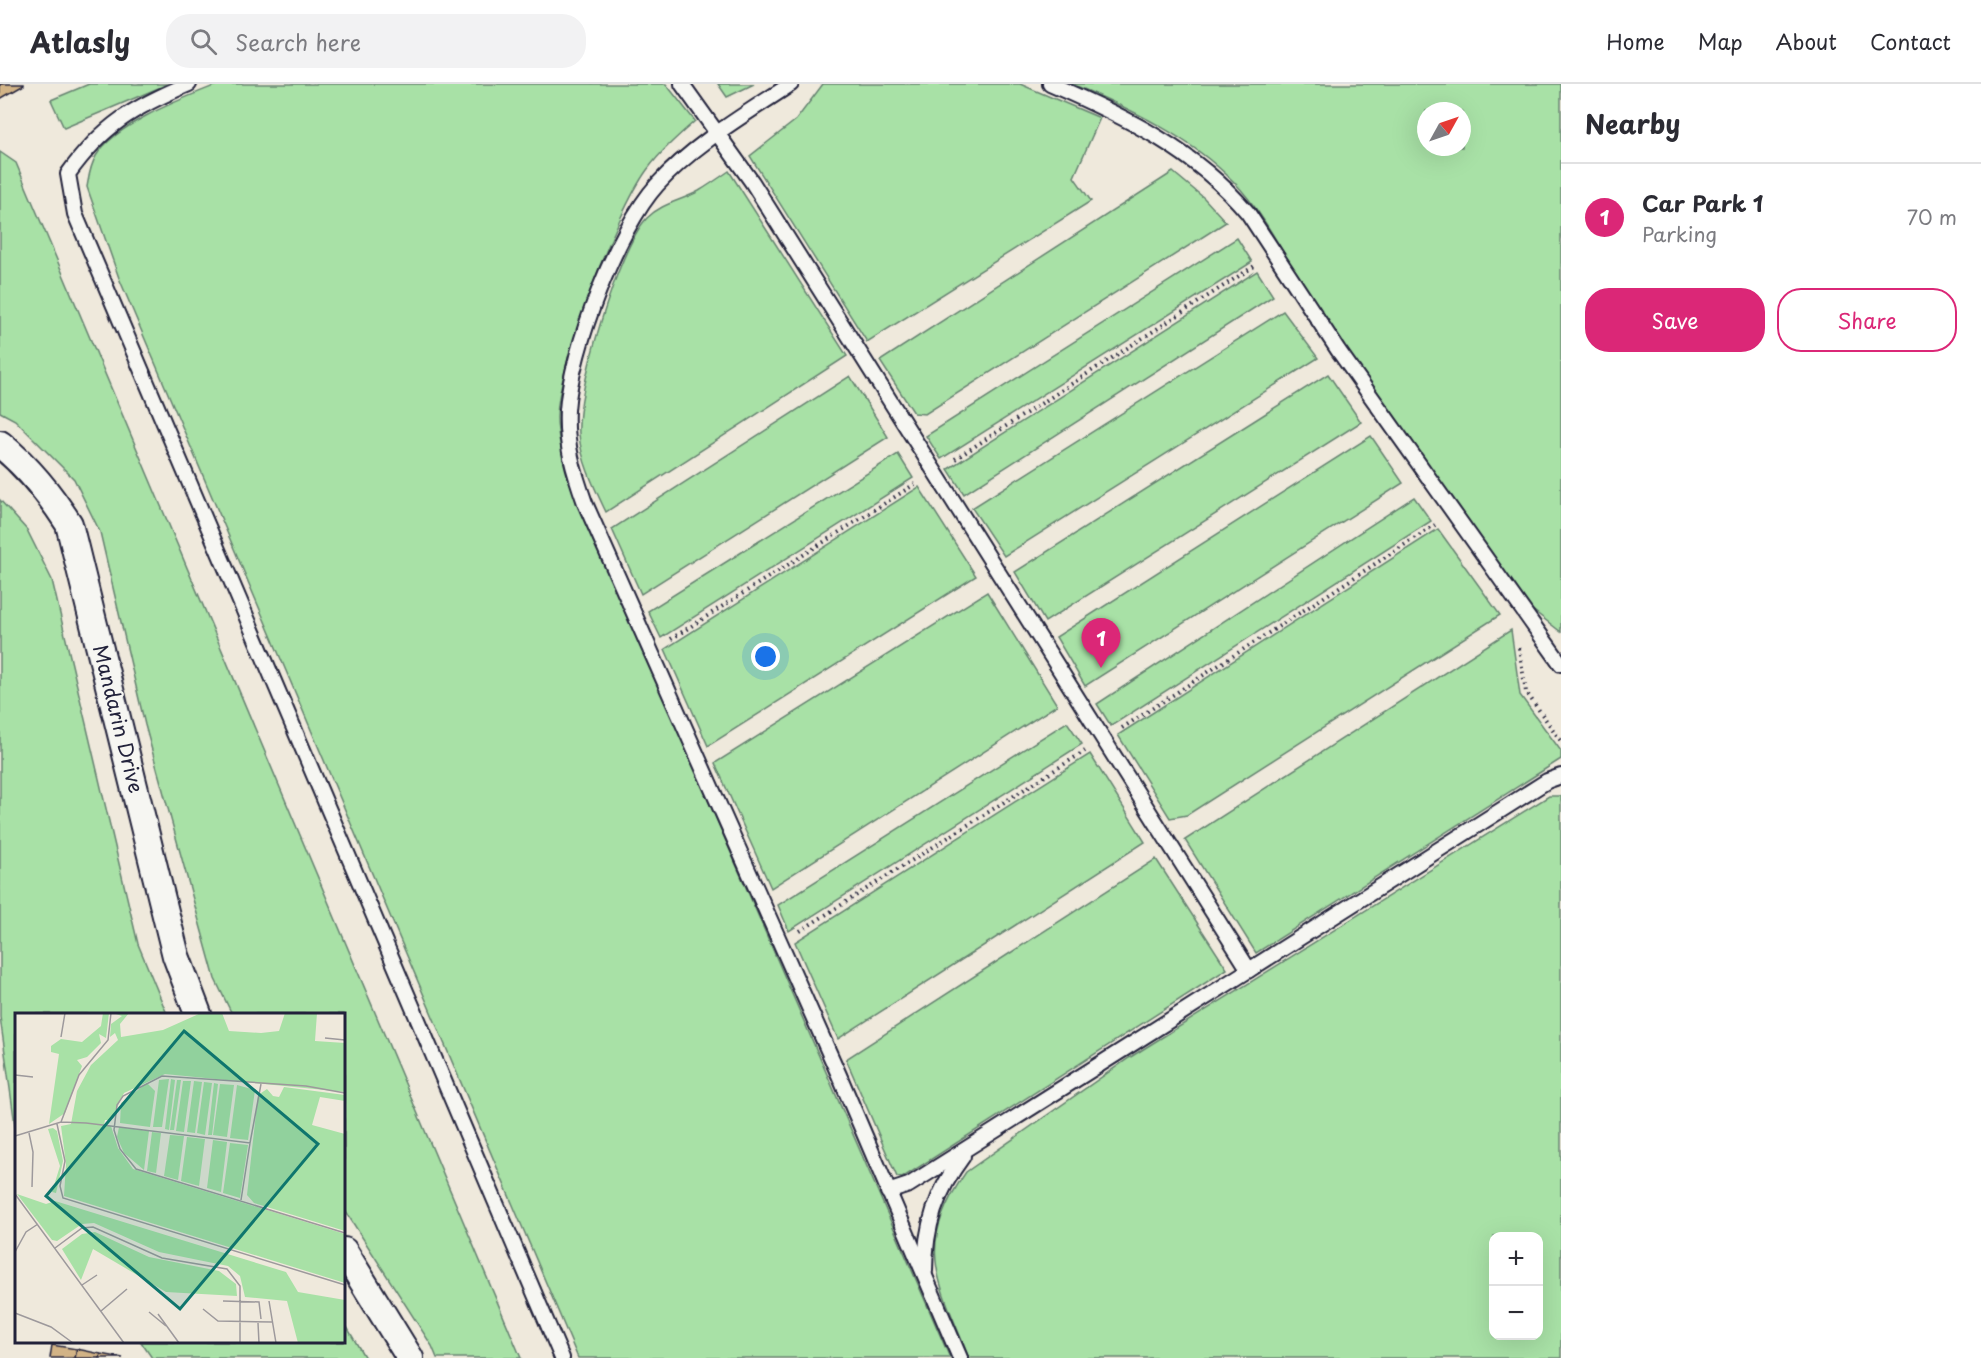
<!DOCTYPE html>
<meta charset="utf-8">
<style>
body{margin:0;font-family:"Playpen Sans",sans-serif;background:#f2f2f3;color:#2b2b33}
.controls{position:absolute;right:18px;bottom:18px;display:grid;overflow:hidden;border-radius:12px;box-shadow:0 6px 24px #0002}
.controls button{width:54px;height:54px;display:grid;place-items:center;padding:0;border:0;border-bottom:2px solid #e1e1e2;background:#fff;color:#2b2b33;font:30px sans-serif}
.compass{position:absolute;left:1417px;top:18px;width:54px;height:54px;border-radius:50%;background:#fff;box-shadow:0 6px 24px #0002;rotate:50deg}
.you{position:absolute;left:766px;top:573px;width:21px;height:21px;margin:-15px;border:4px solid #fff;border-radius:50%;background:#1a73e8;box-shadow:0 0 0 9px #1a73e833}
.badge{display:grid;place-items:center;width:39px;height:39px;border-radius:50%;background:#db2777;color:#fff;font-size:20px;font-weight:700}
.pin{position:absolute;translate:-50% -50px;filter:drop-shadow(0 2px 3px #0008)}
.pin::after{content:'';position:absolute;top:32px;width:21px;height:18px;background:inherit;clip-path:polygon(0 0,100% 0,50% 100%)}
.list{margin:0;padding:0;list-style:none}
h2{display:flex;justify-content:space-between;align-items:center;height:78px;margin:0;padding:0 24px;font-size:26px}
h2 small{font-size:20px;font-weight:400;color:#7c7c81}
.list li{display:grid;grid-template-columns:39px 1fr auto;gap:18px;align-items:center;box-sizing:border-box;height:108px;padding:0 24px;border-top:2px solid #e1e1e2}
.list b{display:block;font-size:22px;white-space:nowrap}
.list p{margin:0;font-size:20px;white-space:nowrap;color:#7c7c81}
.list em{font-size:20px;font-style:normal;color:#7c7c81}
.actions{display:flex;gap:12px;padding:18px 24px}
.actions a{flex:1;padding:14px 0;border:2px solid #db2777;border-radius:24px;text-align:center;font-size:21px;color:#db2777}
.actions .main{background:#db2777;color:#fff}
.icon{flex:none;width:33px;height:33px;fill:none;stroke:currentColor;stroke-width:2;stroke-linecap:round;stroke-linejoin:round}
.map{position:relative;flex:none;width:1561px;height:1274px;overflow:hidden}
header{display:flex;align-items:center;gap:36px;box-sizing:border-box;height:84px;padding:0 30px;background:#fff;border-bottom:2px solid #e1e1e2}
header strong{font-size:28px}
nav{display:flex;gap:33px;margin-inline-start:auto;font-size:21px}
.search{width:420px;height:54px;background:#f2f2f3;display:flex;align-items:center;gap:15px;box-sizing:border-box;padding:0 21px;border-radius:24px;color:#7c7c81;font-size:22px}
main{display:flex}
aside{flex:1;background:#fff}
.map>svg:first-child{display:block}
.green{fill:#a8e1a6;stroke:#658270;stroke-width:1.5;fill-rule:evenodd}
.building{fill:#d2b386;stroke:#22223b;stroke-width:1.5}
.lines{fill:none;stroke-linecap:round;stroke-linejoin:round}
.lane-casing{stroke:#22223b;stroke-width:18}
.street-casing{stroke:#22223b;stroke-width:30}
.path{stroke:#22223b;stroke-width:4;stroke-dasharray:1.5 4.5;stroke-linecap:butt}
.lane{stroke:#f6f6f2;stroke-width:14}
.street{stroke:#f6f6f2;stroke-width:26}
.labels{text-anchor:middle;stroke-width:4.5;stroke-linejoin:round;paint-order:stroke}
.street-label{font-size:20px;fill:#22223b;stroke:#f6f6f2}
.inset-road{fill:none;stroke:#9d999c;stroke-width:1.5}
.view{fill:#0f766e;fill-opacity:0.15;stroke:#0f766e;stroke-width:3}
.inset-edge{fill:none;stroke:#22223b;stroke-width:3}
</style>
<header>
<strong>Atlasly</strong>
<div class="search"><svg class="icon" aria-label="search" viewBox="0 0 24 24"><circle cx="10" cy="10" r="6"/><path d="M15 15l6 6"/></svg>Search here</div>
<nav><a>Home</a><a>Map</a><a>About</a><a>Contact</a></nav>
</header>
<main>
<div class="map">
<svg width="1561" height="1274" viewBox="0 0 1561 1274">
<rect width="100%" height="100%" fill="#efe9dc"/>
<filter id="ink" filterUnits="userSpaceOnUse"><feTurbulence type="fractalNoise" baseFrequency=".0167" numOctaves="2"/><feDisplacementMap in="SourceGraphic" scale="12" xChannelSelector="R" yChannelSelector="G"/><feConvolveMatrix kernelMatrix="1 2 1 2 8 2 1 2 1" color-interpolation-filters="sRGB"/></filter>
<g filter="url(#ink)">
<g class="green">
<path d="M89 0H168L64 44 51 16Z"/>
<path d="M219 0H666L695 37C678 52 661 67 647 86 616 129 558 280 557 333 557 356 565 378 571 400L950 1274H578L119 194 87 103C89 92 90 82 96 72 116 39 184 14 219 0Z"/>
<path d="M718 0H754L727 13Z"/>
<path d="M823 0H1020L1100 34 1074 93 1091 117 867 258 750 72 796 36Z"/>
<path d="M1072 0H1561V548L1530 524C1458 424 1387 325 1317 223 1290 184 1267 132 1234 98 1189 52 1131 25 1072 0ZM1426 27H1462V63H1426Z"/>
<path d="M0 68 16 79 521 1274H437L432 1262 344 1125V930H232L215 895 145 641 100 448 74 395 15 336 0 328Z"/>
<path d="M729 87 847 272 606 428C594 403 581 377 579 350 576 308 618 164 647 134 662 119 681 117 699 107 709 101 719 94 729 87Z"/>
<path d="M1173 88 1204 114 1226 138 925 330 914 329 880 277Z"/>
<path d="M1237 154 1252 178 941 375 926 352Z"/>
<path d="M1257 187 1273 212 964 410 948 385Z"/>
<path d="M1283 227 1318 274 1004 472 972 424Z"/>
<path d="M1328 290 1361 338 1045 538 1015 488Z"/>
<path d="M850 292 888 353 641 510 612 445Z"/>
<path d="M1371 352 1403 399 1085 602 1056 553Z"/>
<path d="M898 370 913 394 661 554 648 527Z"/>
<path d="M919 403 976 492 708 662 665 565Z"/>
<path d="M1414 413 1431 437 1111 642 1097 620Z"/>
<path d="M0 416 27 446 52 496 138 860 167 930H16V1048L0 933Z"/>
<path d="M1438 445 1500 531 1187 731 1170 734 1118 651Z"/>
<path d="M987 508 1057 621 771 804 715 679Z"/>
<path d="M1511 546 1520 611 1561 667V675L1256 869 1185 756Z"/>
<path d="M1067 638 1082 660 789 847 778 821Z"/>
<path d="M1090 670 1145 758 838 955 795 858Z"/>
<path d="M1549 712H1561V1274H969C939 1197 913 1164 966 1088L1129 974ZM1494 1152H1538V1252H1494Z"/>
<path d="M1156 775 1227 885 902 1094 897 1093 846 975Z"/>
<path d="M344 1238 365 1274H152L141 1258H344Z"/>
</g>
<g class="building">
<path d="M0 0H24V1L0 15Z"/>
<path d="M52 1261 77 1265 75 1274H50Z"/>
<path d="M77 1265 101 1270 100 1274H75Z"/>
<path d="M101 1270 123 1274H100Z"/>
</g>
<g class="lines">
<g class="lane-casing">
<g id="lane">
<path d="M189 0C134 23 103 41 68 90L75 130 562 1274"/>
<path d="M682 0 752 98 1249 886 1547 697 1561 692"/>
<path d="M791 0C746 30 694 60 657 101 617 145 571 266 567 326 565 360 574 388 585 419L839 991 960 1274"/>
<path d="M1050 0C1124 32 1195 66 1248 129L1338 266 1561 580"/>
<path d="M888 1108 909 1101 1249 886"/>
<path d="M925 1187C925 1143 936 1108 963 1072"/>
</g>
</g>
<g class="street-casing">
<g id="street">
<path d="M0 360C29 384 49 409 69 440L176 872 198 930"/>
<path d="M344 1167 410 1274"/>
</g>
</g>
<g class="path">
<path d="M955 375 1256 181"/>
<path d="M671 555 915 400"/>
<path d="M1519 564 1526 608 1561 657"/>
<path d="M1122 644 1435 441"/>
<path d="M800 847 1085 667"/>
</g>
<use href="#lane" class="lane"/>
<use href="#street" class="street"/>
</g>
</g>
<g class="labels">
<g class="street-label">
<text transform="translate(118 635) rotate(76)" y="7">Mandarin Drive</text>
</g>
</g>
<g transform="translate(15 929)">
<rect width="330" height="330" fill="#efe9dc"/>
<path d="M88 0H94L91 25 84 21 86 30 72 44 62 47 67 53 50 100 34 111 44 41 36 39V33L46 26 67 29 86 13ZM98 0H114L105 11 106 24 148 17 186 0H207L214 18 246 20 264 18 270 0H302L300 28 330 30V79L150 61 109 80 96 107H90L89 112 96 113 103 135 118 156 330 221V270L49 183 51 151 46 113 56 111 62 78 76 52 103 27 100 20 95 24 96 11 107 3ZM154 66 147 114H138L144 67ZM156 66 160 67 154 117 150 116ZM162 67H166L159 117H155ZM168 68H176L169 119 161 118ZM179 68 187 69 180 120 172 119ZM189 69 197 70 190 122 182 120ZM132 70 140 78 135 114 105 110 106 90ZM199 70 203 71 197 122H193ZM205 71 219 72 212 124 198 122ZM222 72 240 77 233 127 215 125ZM269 74 330 82V88L305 84 297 112 330 121V218L239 190 232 182 243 82 252 76 258 83 264 84ZM104 114 134 118 129 157 109 140 102 124ZM38 115 42 118 48 148 41 180 37 179 45 153 33 116ZM137 119 146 120 141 160 132 158ZM155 122 169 123 163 167 149 163ZM172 124 190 126 184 173 166 168ZM198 127 212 129 206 179 192 175ZM215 130 233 132 225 185 208 180ZM2 181 31 191 40 188 271 259 283 279 330 287V330H283L272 288 230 284 225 263 213 253 144 239 79 210 67 211 42 228 37 227ZM80 219 134 244 204 258 221 271 222 283 151 279 78 236 66 267 47 236 67 221Z" fill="#a8e1a6"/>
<path class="inset-road" d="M46 24 50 0M310 25 330 27M0 62 18 64M330 80 291 73 147 63 108 83 102 92 99 117 105 136 121 156 330 220M46 109 64 62 93 27 96 0M42 111 50 148 45 173 48 185 330 272M14 120 18 139 17 174M0 123 46 109 71 110 235 130 246 71M0 181 109 330M226 187 235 130M40 235 67 215 78 214 147 245 212 256 225 273V330M0 239 11 219 23 211M67 272 82 262M208 288 244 289 246 306M254 288 261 330M188 296 203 308 257 309M86 298 112 276M134 299 151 313M0 300 36 314 58 330M143 301 164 330M243 310 244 330"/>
<path class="view" d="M169 18 303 131 165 296 31 183Z"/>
<rect width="330" height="330" class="inset-edge"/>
</g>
</svg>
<div class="controls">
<button>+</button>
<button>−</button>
</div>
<svg class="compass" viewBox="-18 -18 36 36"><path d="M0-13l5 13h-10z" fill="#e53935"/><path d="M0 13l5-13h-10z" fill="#7c7c81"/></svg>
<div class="you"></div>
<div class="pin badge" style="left:1101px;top:584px">1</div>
</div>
<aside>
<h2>Nearby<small></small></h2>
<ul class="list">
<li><span class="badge">1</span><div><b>Car Park 1</b><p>Parking</p></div><em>70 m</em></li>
</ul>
<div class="actions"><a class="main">Save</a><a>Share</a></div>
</aside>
</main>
